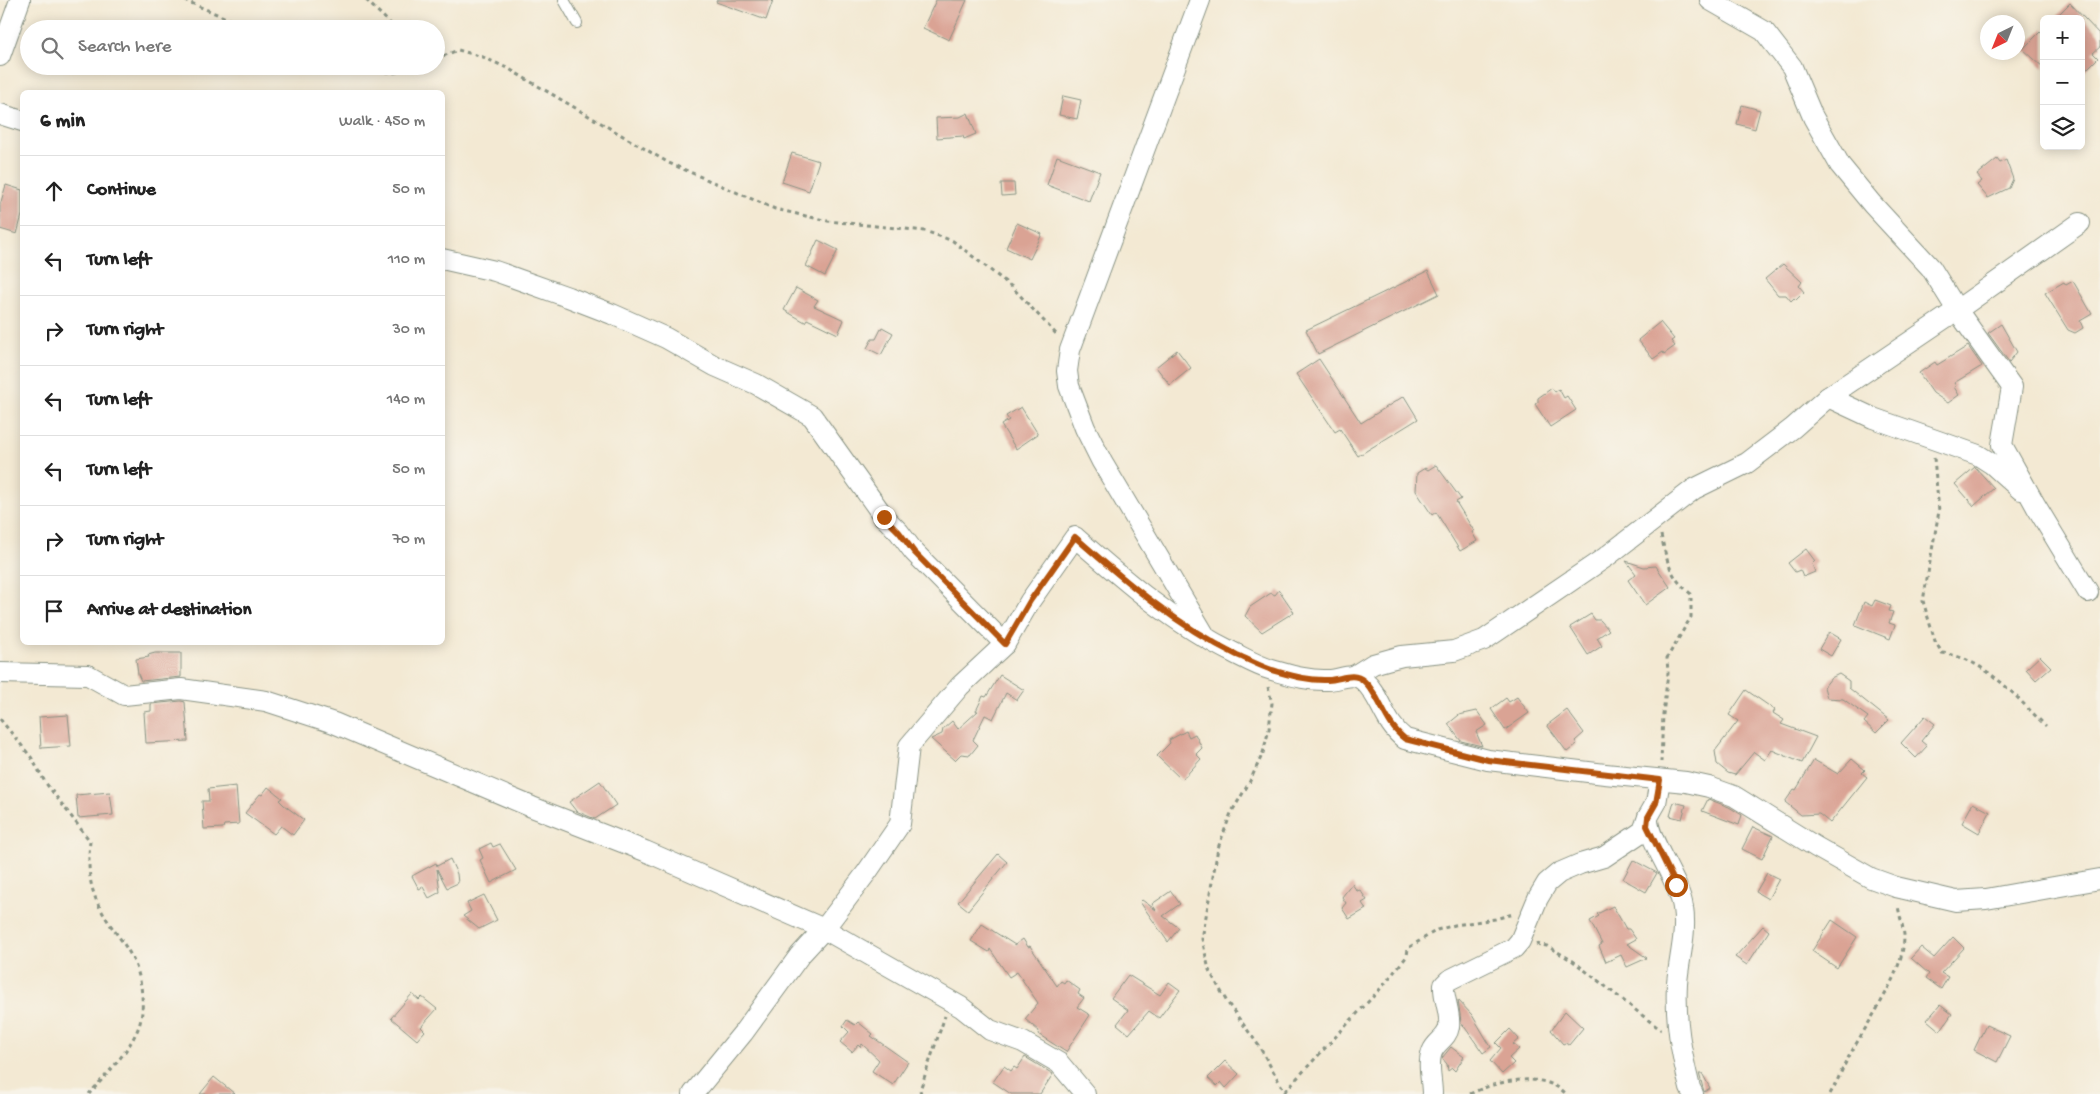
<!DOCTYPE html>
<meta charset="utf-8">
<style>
body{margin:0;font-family:"Gochi Hand",sans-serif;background:#f6f6f6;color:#222}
.controls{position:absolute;right:15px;top:15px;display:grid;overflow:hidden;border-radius:8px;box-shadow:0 2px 12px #0003}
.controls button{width:45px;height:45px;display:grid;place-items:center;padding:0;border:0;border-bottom:1px solid #e0e0e0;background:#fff;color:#222;font:25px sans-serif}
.compass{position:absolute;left:1980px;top:15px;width:45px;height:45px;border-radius:50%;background:#fff;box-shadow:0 2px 12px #0003;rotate:223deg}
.stop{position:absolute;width:15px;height:15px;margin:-11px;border:4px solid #b45309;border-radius:50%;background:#fff}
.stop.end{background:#b45309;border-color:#fff;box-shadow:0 1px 5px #0008}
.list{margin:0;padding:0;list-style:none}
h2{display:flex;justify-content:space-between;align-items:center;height:65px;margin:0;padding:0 20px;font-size:21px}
h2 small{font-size:16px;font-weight:400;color:#767676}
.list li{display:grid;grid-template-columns:32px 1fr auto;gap:15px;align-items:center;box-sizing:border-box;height:70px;padding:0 20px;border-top:1px solid #e0e0e0}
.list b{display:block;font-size:19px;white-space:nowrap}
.list em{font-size:16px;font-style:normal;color:#767676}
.icon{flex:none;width:28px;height:28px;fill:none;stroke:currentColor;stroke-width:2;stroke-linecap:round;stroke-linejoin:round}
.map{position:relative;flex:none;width:2100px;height:1094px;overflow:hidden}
.search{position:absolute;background:#fff;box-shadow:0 2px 12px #0003;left:20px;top:20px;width:425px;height:55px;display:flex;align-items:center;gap:12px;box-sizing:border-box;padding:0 18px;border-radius:28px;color:#767676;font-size:19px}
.panel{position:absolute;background:#fff;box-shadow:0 2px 12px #0003;left:20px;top:90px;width:425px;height:555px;border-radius:8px}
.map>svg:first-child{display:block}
.building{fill:#daa394}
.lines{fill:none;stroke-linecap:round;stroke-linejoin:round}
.service-casing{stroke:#899384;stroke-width:12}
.minor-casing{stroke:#899384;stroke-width:22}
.path{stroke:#899384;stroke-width:3;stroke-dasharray:4 4;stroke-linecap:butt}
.service{stroke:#fff;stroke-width:10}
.minor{stroke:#fff;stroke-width:20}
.route{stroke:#b45309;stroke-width:6}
</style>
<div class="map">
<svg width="2100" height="1094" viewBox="0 0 2100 1094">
<rect width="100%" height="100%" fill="#f7f3e8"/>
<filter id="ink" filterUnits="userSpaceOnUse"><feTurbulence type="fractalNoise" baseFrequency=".02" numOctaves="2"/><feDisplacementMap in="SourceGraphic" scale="10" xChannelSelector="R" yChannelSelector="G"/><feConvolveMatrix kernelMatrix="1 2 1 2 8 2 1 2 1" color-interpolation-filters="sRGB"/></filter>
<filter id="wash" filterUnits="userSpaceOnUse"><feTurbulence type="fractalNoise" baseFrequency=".0096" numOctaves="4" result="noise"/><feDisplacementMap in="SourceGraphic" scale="20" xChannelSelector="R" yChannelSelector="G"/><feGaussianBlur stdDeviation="1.12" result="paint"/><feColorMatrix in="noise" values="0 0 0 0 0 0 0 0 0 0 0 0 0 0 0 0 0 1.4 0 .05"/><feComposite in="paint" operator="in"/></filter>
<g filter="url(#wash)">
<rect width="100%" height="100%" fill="#f3e9d3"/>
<g id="blocks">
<g class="building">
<path d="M717 0H773L766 20 716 2Z"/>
<path d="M936 0H967L949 40 923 28Z"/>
<path d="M2070 3 2100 35V47L2093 53 2098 58 2081 75V19H2054Z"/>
<path d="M2044 28V68L2023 49Z"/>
<path d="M1063 96 1081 100 1077 119 1059 115Z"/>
<path d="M1742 105 1760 110 1755 129 1737 124Z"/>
<path d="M968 113 976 134 964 139 963 136 937 138 936 118 960 117Z"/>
<path d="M792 153 819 161 809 191 782 182Z"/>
<path d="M1057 156 1100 172 1089 201 1047 185Z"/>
<path d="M1997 159 2000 163 2006 160 2013 179 2009 188 1988 198 1977 185 1982 181 1977 175Z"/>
<path d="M1001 183H1014L1015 195 1002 196Z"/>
<path d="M6 185 22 190V215L17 234 0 229V205Z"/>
<path d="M1017 223 1042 234 1030 259 1006 248Z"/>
<path d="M818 240 838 250 825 276 806 266Z"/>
<path d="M1783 264 1802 282 1799 286 1804 292 1796 300 1794 298 1791 301 1786 295H1778L1765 279Z"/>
<path d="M1428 271 1439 294 1318 354 1306 330Z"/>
<path d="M2073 281 2092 314 2080 321 2083 328 2075 333 2068 330 2045 293 2064 282 2066 285Z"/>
<path d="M796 288 818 300 814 306 844 320 838 334 807 319 805 322 784 310Z"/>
<path d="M1660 322 1674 339 1671 341 1675 346 1664 354 1663 352 1653 359 1638 340Z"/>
<path d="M2001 324 2017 352 2009 362 1988 333Z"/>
<path d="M882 327 893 333 881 355 867 348 872 339H876Z"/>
<path d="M1968 346 1982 366 1954 383 1956 386 1954 387 1959 395 1948 403 1933 393 1919 373 1935 362 1937 365Z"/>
<path d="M1177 350 1191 368 1170 385 1156 367Z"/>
<path d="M1319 359 1361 423 1404 396 1418 419 1358 456 1340 429 1335 432 1296 374Z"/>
<path d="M1552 388 1555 392 1559 389 1564 398 1567 396 1576 410 1550 427 1535 404 1538 402V398Z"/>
<path d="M1021 407 1038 434 1016 449 1001 425 1009 420 1006 416Z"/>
<path d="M1436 465 1461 499 1456 502 1474 531 1472 532 1477 541 1460 551 1436 512 1432 515 1416 491 1417 473 1425 468 1428 470Z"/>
<path d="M1975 467 1994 488 1974 506 1955 484Z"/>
<path d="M1806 549 1815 561 1812 564 1815 572 1803 577 1800 570 1795 572 1788 563Z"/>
<path d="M1626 561 1644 567 1656 566 1670 587 1645 605 1628 580 1636 574Z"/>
<path d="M1279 590 1294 612 1262 632 1245 616 1250 607 1271 593 1275 595Z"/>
<path d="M1875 600 1891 606 1889 611 1893 612 1889 623 1895 625 1890 639 1855 625 1864 602 1872 606Z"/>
<path d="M1591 614 1595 620H1600L1609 630 1597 638 1602 646 1588 655 1570 627Z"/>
<path d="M1829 632 1841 639 1831 656 1819 649Z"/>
<path d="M155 653H181V677L141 681 138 674 136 659 149 657 148 655Z"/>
<path d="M2040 656 2051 667 2036 680 2026 669Z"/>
<path d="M1839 674 1849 681V688L1889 720 1876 733 1864 722 1868 717 1843 699 1827 698 1824 687 1831 678Z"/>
<path d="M1000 675 1024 690 1017 700 1006 693 993 719 985 715 973 740 978 745 970 755 961 754 955 760 931 739 942 734 943 729 952 721 958 729 978 711H976L983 696 986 697Z"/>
<path d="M1746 690 1775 710 1773 713 1784 720 1781 724 1816 737 1802 763 1772 750 1765 760 1754 752 1735 775 1728 773 1717 764 1715 751 1738 721 1729 715Z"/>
<path d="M1517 697 1529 713 1505 730 1491 709 1506 698 1509 702Z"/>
<path d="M181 701 185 702 188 741 146 743 144 712 151 711V704Z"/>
<path d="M1567 710 1584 733 1575 741 1577 744 1567 752 1547 725Z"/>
<path d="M1477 711 1487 725 1476 732 1482 746 1461 741 1448 724 1459 715Z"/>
<path d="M68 715 71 746 41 748 39 717Z"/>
<path d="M1925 716 1935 724 1921 741 1927 746 1916 758 1901 743Z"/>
<path d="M1186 731 1189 737 1195 734 1202 748 1196 754 1201 759 1182 780 1157 756 1170 743 1169 740Z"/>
<path d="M1852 759 1865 770 1862 773 1867 777 1830 823 1819 814 1801 815 1785 802 1794 789 1796 790 1814 760 1838 774Z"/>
<path d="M600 781 616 805 595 819 576 811 569 802Z"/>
<path d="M236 786 239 824 224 825 223 828 204 829 202 801H209L208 789Z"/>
<path d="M268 787 282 798 279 800 284 805 304 820 293 835 281 826 274 834 245 813 260 794 262 795Z"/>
<path d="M110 792 113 815 78 818 76 795Z"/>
<path d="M1708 799 1729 807 1742 815 1739 825 1702 811Z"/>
<path d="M1674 802 1686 805 1682 819 1670 816Z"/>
<path d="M1973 803 1990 812 1979 833 1962 823Z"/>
<path d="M1753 827 1773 836 1762 859 1742 849Z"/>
<path d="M491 843 493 847 500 844 516 870 491 883 480 860 483 858 479 849Z"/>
<path d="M998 854 1007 862 968 910 958 902Z"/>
<path d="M450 859 457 874 458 883 447 888 437 869 440 892 429 898 423 887 419 889 412 876 436 863 437 866Z"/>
<path d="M1633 860 1657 873 1646 892 1623 879Z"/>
<path d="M1767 873 1779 879 1768 899 1756 892Z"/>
<path d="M1352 884 1357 891 1360 890 1367 900 1362 903 1366 909 1349 919 1342 908 1346 903 1342 897Z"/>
<path d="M1171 891 1180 904 1163 916 1179 928 1168 942 1140 902 1142 900 1156 910 1152 904Z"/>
<path d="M484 895 497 920 479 929 463 916 471 911 467 903Z"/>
<path d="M1613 906 1626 929H1629L1636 939 1627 944 1647 958 1627 967 1621 955 1606 962 1599 946 1602 944 1590 921 1599 916 1597 914Z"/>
<path d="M1832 920 1857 937 1837 968 1812 951Z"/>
<path d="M982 924 1015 945 1023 939 1028 947 1030 946 1057 986 1061 981 1064 983 1066 980 1080 990 1078 994 1084 998 1077 1007 1090 1015 1066 1052 1038 1034 1039 1031 1025 1019 1038 1003 1017 972 1009 977 990 949 989 952 971 941Z"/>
<path d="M1763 926 1769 931 1747 965 1735 957Z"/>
<path d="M1953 937 1964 948 1941 973 1948 977 1941 989 1926 978 1929 974 1911 958 1921 947 1934 958Z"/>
<path d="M1128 975 1160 995 1169 982 1180 990 1159 1018 1149 1011 1129 1034 1117 1024 1128 1010 1111 998Z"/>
<path d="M412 994 419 1000 422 997 437 1009 421 1027 425 1031 417 1040 391 1018Z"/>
<path d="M1458 1000 1472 1015 1491 1047 1483 1053 1461 1022Z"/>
<path d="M1940 1005 1952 1014 1940 1031 1927 1020Z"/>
<path d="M1565 1011 1583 1028 1569 1045 1565 1043 1563 1044 1551 1030Z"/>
<path d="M847 1020 855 1025 858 1022 873 1034 871 1036 908 1062 893 1085 872 1071 879 1060 862 1044 860 1047 858 1045 852 1052 840 1042 849 1032 843 1026Z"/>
<path d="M1986 1025 2010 1036 1997 1062 1974 1050Z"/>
<path d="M1510 1029 1519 1039 1513 1044 1519 1049 1509 1058 1514 1063 1502 1074 1490 1061 1501 1048 1496 1043Z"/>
<path d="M1451 1047 1464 1057 1455 1071 1452 1068 1448 1071 1447 1064 1442 1058Z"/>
<path d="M1025 1057 1053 1074 1040 1094H1011L993 1082 1004 1066 1011 1071 1014 1067 1017 1069Z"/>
<path d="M1225 1061 1239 1074 1226 1088 1221 1082 1217 1086 1208 1078Z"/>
<path d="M1699 1073H1702L1710 1088 1704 1092Z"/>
<path d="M214 1077 235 1094H200Z"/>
</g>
</g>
</g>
<g filter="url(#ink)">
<use href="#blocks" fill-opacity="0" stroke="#899384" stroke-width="1"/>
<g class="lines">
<g class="service-casing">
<path id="service" d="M564 0 577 23"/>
</g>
<g class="minor-casing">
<g id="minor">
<path d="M1200 0 1070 350 1067 371 1069 386 1085 428 1102 462 1204 634"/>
<path d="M1710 0 1764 31 1792 67 1813 117 1840 165 1872 204 1931 268 1957 310 2012 387 2002 445 2036 506 2088 592"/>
<path d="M0 56 20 0"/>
<path d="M0 114 22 121"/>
<path d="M442 259 495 271 568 297 612 314 666 338 715 366 756 384 812 416 884 517 899 532 914 552 1005 644"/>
<path d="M1828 397 1873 418 1978 455 1992 464 2021 490"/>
<path d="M0 673 88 675 124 695 181 689 266 701 334 723 532 807 645 851 824 929 961 1007 990 1030 1023 1042 1059 1063 1085 1094"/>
<path d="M1354 676 1373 664 1387 660 1402 656 1454 651 1484 640 1606 557 1694 489 1747 463 1793 428 1828 397 1957 310 2080 223"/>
<path d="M1648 817C1646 838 1680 881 1683 908 1687 933 1679 958 1677 983 1675 1021 1681 1052 1690 1088L1693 1094"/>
<path d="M693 1094 743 1033 800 955 824 929 867 872 900 824 909 746 960 686 1005 644 1030 601 1075 537C1124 580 1174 624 1234 653 1246 659 1258 666 1272 670 1290 675 1308 681 1328 680 1340 680 1353 671 1364 681 1381 696 1383 722 1405 739L1488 760 1605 774 1686 782 1709 787 1734 796 1816 847 1871 878 1896 887 1956 901 1986 899 2100 879"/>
<path d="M1432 1094C1432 1080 1427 1065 1432 1052 1436 1041 1447 1039 1449 1027 1451 1012 1443 999 1444 985L1449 980 1514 948 1520 941 1538 898 1547 883 1559 873 1580 864 1604 857 1643 831 1648 817 1656 803 1660 780"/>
</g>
</g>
<g class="path">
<path d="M184 0 252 29"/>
<path d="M366 0 396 29"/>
<path d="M436 59 458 50 483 57 509 69 669 163 775 209 828 221 925 231 953 241 1012 287 1058 336"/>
<path d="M354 66 393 73 416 66"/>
<path d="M1934 458 1939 511 1923 601 1935 641 1942 653C1987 659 2015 697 2046 726"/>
<path d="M1661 535C1667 562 1670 577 1691 594V617L1667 658 1668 673 1663 714 1661 762"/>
<path d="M1268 687 1272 703 1269 729 1263 753 1249 783 1231 813 1218 848 1202 939 1209 970 1227 1002 1259 1046 1286 1094"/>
<path d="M0 719 31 757 45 782 90 841C88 864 88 882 98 904 116 940 139 951 142 996 143 1008 142 1022 136 1033 125 1056 106 1075 89 1094"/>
<path d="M1536 944 1547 946 1573 961 1661 1030"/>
<path d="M1285 1091 1382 987 1407 956 1408 948 1437 930 1455 925 1495 919 1513 914"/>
<path d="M921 1094 920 1090 945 1016"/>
<path d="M1470 1094C1495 1081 1544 1070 1566 1094"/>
<path d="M1830 1094C1838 1081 1843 1066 1851 1053 1868 1021 1905 972 1904 935 1903 925 1899 915 1898 905"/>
</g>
<use href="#service" class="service"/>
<use href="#minor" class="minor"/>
</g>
</g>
<g class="lines" filter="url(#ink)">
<path class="route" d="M884 517 899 532 914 552 1005 644 1030 601 1075 537C1125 581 1176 625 1237 655 1249 660 1260 666 1272 670 1290 675 1308 681 1328 680 1340 680 1353 671 1364 681 1381 696 1383 722 1405 739L1488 760 1660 780 1656 803 1648 817 1647 826 1676 885"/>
</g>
</svg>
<div class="controls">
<button>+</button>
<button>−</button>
<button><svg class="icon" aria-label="layers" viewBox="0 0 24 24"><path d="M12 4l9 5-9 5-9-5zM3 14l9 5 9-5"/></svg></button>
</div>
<svg class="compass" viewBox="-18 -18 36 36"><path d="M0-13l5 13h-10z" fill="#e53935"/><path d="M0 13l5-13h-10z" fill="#767676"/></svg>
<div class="stop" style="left:1676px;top:885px"></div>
<div class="stop end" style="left:884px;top:517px"></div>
<div class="search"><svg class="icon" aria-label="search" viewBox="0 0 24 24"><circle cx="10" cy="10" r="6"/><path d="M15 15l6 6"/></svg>Search here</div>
<section class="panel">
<h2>6 min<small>Walk · 450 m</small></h2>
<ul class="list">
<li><svg class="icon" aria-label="ahead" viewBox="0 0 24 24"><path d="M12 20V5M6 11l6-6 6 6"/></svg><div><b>Continue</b></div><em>50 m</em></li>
<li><svg class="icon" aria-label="left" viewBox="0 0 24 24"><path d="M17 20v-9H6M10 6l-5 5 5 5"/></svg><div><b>Turn left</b></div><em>110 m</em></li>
<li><svg class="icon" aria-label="right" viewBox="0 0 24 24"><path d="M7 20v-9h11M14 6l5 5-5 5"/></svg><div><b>Turn right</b></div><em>30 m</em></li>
<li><svg class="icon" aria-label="left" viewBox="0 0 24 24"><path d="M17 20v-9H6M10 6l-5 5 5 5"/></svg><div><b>Turn left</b></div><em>140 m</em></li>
<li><svg class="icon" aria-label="left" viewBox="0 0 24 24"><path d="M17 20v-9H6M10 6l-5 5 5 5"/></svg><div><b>Turn left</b></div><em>50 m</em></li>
<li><svg class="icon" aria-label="right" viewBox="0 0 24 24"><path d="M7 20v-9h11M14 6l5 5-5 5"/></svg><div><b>Turn right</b></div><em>70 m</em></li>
<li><svg class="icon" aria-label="arrive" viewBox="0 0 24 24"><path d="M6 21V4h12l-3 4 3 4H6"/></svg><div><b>Arrive at destination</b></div></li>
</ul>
</section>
</div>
